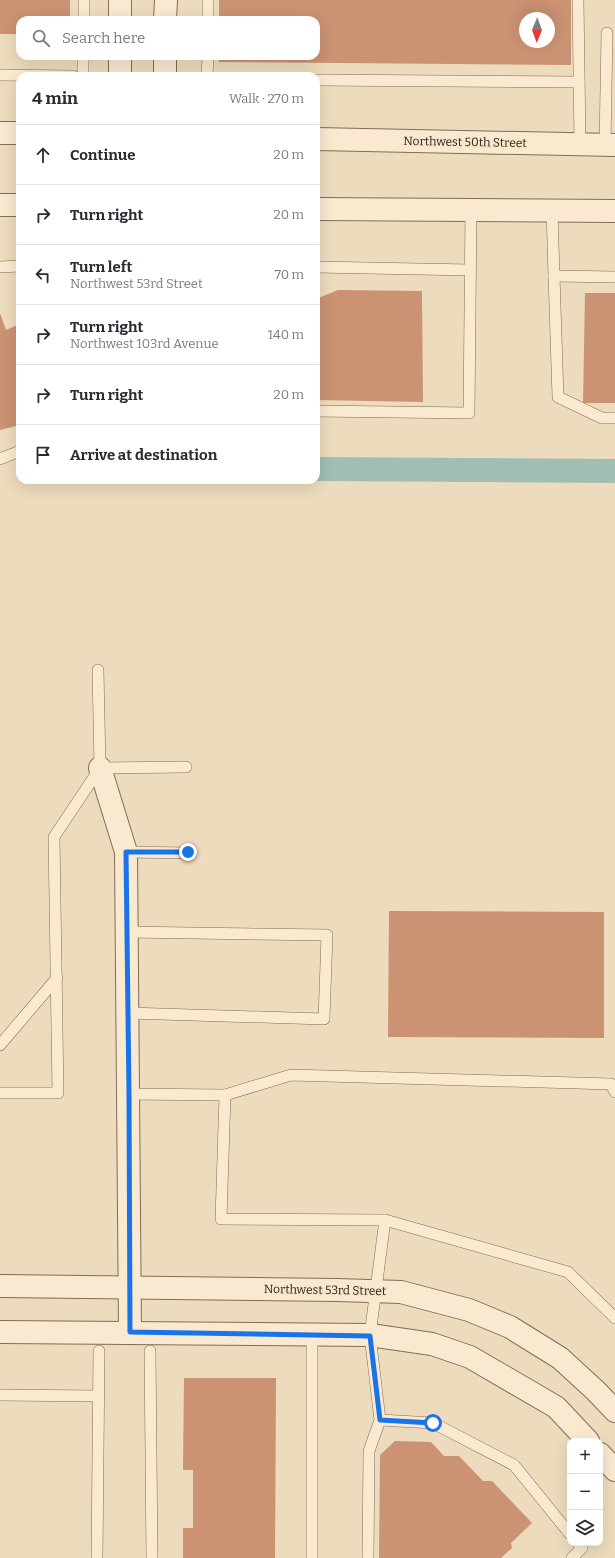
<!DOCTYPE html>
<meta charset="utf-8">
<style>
body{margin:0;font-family:Bitter,serif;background:#f2f2f3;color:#2b2b33}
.controls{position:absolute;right:12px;bottom:12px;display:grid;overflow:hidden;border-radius:8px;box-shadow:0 4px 16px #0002}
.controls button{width:36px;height:36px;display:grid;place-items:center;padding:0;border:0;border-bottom:1px solid #e1e1e2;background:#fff;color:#2b2b33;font:20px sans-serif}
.compass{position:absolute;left:519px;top:12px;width:36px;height:36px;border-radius:50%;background:#fff;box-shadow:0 4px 16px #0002;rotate:181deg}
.stop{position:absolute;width:12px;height:12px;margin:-9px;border:3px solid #1a73e8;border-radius:50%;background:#fff}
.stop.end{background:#1a73e8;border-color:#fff;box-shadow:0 1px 4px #0008}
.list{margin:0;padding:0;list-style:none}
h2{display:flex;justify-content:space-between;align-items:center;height:52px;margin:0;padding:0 16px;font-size:17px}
h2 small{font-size:13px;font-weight:400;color:#7c7c81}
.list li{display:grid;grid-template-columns:26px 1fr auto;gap:12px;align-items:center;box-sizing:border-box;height:60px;padding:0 16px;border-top:1px solid #e1e1e2}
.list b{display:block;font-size:15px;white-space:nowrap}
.list p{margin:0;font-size:13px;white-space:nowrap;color:#7c7c81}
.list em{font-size:13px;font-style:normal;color:#7c7c81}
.icon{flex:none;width:22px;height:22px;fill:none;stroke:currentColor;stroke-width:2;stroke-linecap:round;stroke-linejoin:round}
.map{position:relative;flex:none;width:615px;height:1558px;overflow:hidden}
.search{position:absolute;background:#fff;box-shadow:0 4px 16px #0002;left:16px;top:16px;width:304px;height:44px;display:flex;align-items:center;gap:10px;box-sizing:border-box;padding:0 14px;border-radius:12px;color:#7c7c81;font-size:15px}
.panel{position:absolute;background:#fff;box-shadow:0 4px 16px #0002;left:16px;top:72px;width:304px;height:412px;border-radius:12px}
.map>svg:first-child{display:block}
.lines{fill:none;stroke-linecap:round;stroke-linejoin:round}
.canal{stroke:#a1beb3;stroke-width:24}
.building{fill:#cb9273;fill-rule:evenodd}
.service-casing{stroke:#846c56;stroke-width:12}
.minor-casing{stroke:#846c56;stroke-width:24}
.tertiary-casing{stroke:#846c56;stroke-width:24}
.service{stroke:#f8e9d0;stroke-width:11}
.minor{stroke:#f8e9d0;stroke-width:22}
.tertiary{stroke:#f8e9d0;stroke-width:22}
.route{stroke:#1a73e8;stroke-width:5}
.labels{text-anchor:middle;stroke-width:3;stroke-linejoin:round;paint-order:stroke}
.street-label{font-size:12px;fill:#34251b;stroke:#f5e6cc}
</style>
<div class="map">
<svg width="615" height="1558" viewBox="0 0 615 1558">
<rect width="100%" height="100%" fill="#eddbbd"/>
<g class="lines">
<path class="canal" d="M316 469 615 471"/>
</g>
<g class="building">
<path d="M0 0H70V20H20V34H0Z"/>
<path d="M219 0H571V65L219 62V56H316V20H219ZM525 18H549V42H525Z"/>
<path d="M338 290 422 291 423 402 316 400V299Z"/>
<path d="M585 293H615V403H583Z"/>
<path d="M0 313 6 330 20 324V425L0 430Z"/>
<path d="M389 911 604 912V1038L388 1037Z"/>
<path d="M184 1378H276L275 1558H183V1528H193V1470H183Z"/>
<path d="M395 1441 431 1442 444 1456H459L483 1481H492L532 1523 511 1543 512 1548 501 1558H379L380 1455Z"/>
</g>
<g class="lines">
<g class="service-casing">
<g id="service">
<path d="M578 0 580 144"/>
<path d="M84 20V0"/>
<path d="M208 20V0"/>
<path d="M0 75 73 76"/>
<path d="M83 76V56"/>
<path d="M207 76 208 56"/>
<path d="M316 80 579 82"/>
<path d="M605 145 607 33"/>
<path d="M552 210 554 276 615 277"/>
<path d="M0 267 20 266"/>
<path d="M316 267 470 270"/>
<path d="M554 276 558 397 602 418H615"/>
<path d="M316 411 469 413 471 211"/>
<path d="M0 459 20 451"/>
<path d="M100 768 186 767"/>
<path d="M126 852 188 853"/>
<path d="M127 932 327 935 324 1019 128 1013"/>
<path d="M0 1045 57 978"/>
<path d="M0 1093H58L54 837 100 768 98 670"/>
<path d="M129 1094 225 1095 221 1219 385 1220"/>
<path d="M225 1095 291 1075 611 1084 615 1092"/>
<path d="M312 1335V1558"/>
<path d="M150 1351 152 1558"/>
<path d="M0 1395 98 1396"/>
<path d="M380 1420 433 1423 514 1465 570 1534"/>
<path d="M97 1558 99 1351"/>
<path d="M368 1558 369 1451 380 1420 370 1335 385 1220 568 1272 615 1318"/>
<path d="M572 1558 582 1548 578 1543"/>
</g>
</g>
<g class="minor-casing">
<g id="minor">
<path d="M100 768 126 852 130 1332"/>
<path d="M0 1286 337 1290 401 1292 469 1310 510 1327 560 1358 596 1391 615 1411"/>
<path d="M0 1332 370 1335 432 1344 470 1357 556 1407 588 1441"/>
<path d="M600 1454 615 1470"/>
</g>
</g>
<g class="tertiary-casing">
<g id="tertiary">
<path d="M120 20V0"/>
<path d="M165 20 166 0"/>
<path d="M120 76V56"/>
<path d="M165 76V56"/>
<path d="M0 133H20"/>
<path d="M316 139 615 145"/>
<path d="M0 205H20"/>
<path d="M316 209 615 211"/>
</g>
</g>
<use href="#service" class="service"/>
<use href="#minor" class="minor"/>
<use href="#tertiary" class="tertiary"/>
</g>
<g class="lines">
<path class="route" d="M188 852H126L129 1094 130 1332 370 1336 380 1420 433 1423"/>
</g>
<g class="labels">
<g class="street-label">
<text transform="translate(465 142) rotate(1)" y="4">Northwest 50th Street</text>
<text transform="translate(325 1290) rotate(1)" y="4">Northwest 53rd Street</text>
</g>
</g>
</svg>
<div class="controls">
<button>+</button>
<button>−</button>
<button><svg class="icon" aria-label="layers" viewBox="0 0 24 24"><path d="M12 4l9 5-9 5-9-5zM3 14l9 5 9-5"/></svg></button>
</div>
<svg class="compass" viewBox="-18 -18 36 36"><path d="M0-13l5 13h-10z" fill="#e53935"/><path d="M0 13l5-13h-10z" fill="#7c7c81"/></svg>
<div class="stop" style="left:433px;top:1423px"></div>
<div class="stop end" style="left:188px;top:852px"></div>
<div class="search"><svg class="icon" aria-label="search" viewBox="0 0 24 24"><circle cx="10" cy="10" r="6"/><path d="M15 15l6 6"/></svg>Search here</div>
<section class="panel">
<h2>4 min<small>Walk · 270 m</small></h2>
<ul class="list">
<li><svg class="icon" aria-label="ahead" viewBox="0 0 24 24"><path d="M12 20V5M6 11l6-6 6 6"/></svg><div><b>Continue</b></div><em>20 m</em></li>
<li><svg class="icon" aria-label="right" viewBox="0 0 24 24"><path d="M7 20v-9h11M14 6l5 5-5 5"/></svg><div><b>Turn right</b></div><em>20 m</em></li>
<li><svg class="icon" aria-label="left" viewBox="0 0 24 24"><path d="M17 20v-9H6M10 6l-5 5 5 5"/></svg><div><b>Turn left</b><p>Northwest 53rd Street</p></div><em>70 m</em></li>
<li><svg class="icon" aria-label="right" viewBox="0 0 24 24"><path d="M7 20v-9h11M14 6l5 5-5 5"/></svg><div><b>Turn right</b><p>Northwest 103rd Avenue</p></div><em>140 m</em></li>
<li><svg class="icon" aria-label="right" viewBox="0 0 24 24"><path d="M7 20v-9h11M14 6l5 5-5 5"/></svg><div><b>Turn right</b></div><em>20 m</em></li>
<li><svg class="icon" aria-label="arrive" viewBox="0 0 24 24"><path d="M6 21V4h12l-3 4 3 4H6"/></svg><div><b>Arrive at destination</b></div></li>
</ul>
</section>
</div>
